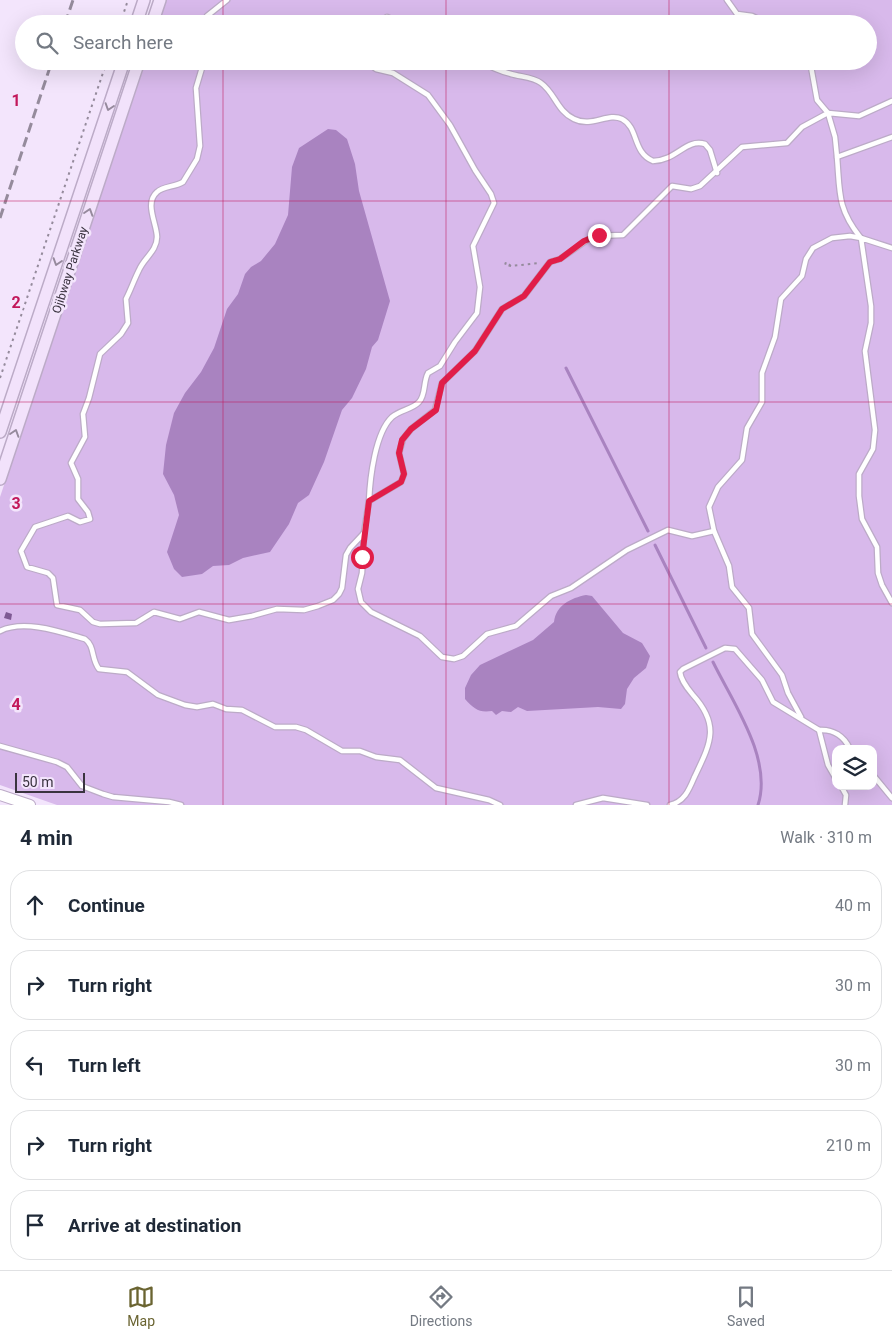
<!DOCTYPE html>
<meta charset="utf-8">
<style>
body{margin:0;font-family:Roboto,sans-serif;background:#f6f6f7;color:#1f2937}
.controls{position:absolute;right:15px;bottom:15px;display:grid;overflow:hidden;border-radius:10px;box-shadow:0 5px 20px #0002}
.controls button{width:45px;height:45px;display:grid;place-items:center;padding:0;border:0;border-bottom:1px solid #e0e1e3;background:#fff;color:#1f2937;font:25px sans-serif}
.scale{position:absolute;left:15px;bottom:12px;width:70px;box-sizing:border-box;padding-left:5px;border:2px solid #3a333f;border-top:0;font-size:14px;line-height:18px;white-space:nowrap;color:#3a333f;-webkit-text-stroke:4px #f3e5fc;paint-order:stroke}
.stop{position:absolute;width:15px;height:15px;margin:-11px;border:4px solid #e11d48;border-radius:50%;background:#fff}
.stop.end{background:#e11d48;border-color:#fff;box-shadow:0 1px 5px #0008}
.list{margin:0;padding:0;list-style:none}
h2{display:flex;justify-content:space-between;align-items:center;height:65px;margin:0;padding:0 20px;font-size:21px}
h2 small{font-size:16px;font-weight:400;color:#747a83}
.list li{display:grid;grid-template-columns:32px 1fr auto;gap:15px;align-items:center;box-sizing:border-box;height:70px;margin:0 10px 10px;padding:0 10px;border:1px solid #e0e1e3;border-radius:20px}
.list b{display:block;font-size:19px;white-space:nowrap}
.list em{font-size:16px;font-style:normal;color:#747a83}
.icon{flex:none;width:28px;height:28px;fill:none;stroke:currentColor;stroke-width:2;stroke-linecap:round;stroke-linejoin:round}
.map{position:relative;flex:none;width:892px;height:805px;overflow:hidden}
.search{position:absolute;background:#fff;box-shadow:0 5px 20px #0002;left:15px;right:15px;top:15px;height:55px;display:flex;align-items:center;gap:12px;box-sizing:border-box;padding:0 18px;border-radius:28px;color:#747a83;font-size:19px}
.sheet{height:465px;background:#fff}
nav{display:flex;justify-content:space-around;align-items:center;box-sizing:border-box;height:70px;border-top:1px solid #e0e1e3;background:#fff;font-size:14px;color:#747a83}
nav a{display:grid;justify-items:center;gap:2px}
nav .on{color:#6a6431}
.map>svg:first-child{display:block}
.green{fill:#d8b9eb;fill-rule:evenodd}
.water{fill:#a983c0}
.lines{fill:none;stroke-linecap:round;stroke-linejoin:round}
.stream{stroke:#a983c0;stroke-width:3}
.building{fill:#7e5993}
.service-casing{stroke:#bcabc7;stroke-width:7}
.tertiary-casing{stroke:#bcabc7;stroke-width:12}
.secondary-casing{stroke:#bcabc7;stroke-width:14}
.path{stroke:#958b9c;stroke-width:2;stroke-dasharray:2.5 4;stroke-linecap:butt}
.service{stroke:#fff;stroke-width:4.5}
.tertiary{stroke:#fff;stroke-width:10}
.secondary{stroke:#f2e2fb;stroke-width:11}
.rail{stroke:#958b9c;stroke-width:3;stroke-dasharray:10 5;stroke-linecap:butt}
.oneway{stroke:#968a9d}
.route{stroke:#e11d48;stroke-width:6}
.grid{fill:none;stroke:#c2185b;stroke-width:1;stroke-opacity:0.55}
.labels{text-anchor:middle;stroke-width:5;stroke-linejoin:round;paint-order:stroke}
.street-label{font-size:12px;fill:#3a333f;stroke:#f3e5fc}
.grid-label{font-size:16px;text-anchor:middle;font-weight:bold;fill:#c2185b;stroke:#f3e5fc;stroke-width:5;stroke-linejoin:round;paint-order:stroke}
</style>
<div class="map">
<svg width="892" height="805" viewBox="0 0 892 805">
<rect width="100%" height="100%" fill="#f3e5fc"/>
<path class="green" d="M166 0H892V805H57L0 785V497L146 61H868V24H159ZM836 749H873V786H836Z"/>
<g class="water">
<path d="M328 129 336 130 347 139 355 164 359 191 390 301 378 340 372 347 366 369 352 398 342 410 324 462 309 495 298 503 289 524 270 552 243 558 229 565 213 566 202 574 182 577 174 569 167 552 179 515 174 495 163 474 166 445 174 413 185 393 201 372 214 348 227 309 238 294 245 274 251 267 261 261 275 244 288 215 292 167 299 148Z"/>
<path d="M586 595 592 596 623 633 642 643 650 656 646 668 634 678 627 689 625 704 621 709 598 707 527 711 518 707 511 712 502 711 496 715 492 711C479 713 474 709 465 699V688L471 675 480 665 533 640 554 622C556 605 571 598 586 595Z"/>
</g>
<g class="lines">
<g class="stream">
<path d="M566 368 648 531"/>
<path d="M655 545 706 648"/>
<path d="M713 662C733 703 773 759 758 805"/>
</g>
</g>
<path class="building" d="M6 612 12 614 11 620 4 618Z"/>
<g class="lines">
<g class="service-casing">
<g id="service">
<path d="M727 0 737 14 752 16 769 24"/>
<path d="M203 24 207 16 227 0"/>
<path d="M376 24 387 17 401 24"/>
<path d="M790 24H791"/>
<path d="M204 61 196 88 200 146 197 159 183 182C175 187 163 186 157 192 144 203 157 224 157 237 157 251 144 258 139 270 134 280 131 289 126 299L128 323 121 334 100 354 89 398 83 414 85 437 71 463 78 479V499L88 512 90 519 80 522 68 516 35 527 21 551 27 567 48 573 53 578 57 605 80 610 93 622 100 624 136 623 154 612 180 619 199 612 229 620 252 616 277 609 304 610 318 606 333 600 339 594 342 588 346 555 350 548 364 533 362 573 358 589 361 602 371 612 420 636 442 657 454 659 463 656 487 634 516 626 551 596 571 588 627 550 668 530 692 536 714 531"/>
<path d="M365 61 376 69 393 73 428 95 450 125 475 170 491 194 494 203 473 246 480 287 477 313 455 342 440 366 428 373C423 382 426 395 419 402 413 409 400 410 392 417 375 433 370 478 369 501"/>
<path d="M480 61C490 67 500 71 511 74 521 77 533 77 541 83 555 93 557 111 574 119 592 128 608 112 622 119 639 128 632 152 653 161 676 161 686 138 705 144L710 150 717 173"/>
<path d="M892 101 859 116 828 113 835 137 837 157 892 137"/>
<path d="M837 157C840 192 837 208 860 237"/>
<path d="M892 248 861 238 871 306V323L865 351 875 430 873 449 859 474V496L862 519 877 547 878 573 882 585 892 603"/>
<path d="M364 533 369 501 401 482 404 474 399 453 403 439 411 429 435 410 442 383 475 351 502 309 524 296 550 262 560 259 593 236 623 235 672 186 691 189 700 186 742 147 787 143 802 127 826 114 828 113 817 100 810 61"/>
<path d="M0 631C24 619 61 632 85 639 95 646 91 659 99 669L127 672 158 695 185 705 197 707 213 704 226 709 242 710 275 727H296L306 730 342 751H360L376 757 400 760 436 788 489 800 500 805"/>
<path d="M801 717 788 693 782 675 752 634 749 608 732 587 729 566 714 531 709 507 718 487 742 460 747 428 762 402V373L775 337 781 299 802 276 806 259 813 248 832 238 850 236 861 238"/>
<path d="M819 730C833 729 844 736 850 749"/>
<path d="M0 746 57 762 67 767 82 786 103 794 113 797 169 802 181 805"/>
<path d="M873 775 892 798"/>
<path d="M841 786 846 795 845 805"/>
<path d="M576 805 603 798 647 805"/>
<path d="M670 805C684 802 689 790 694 778 710 744 721 726 693 695 688 689 681 681 680 672L683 669 725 648 735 649 762 680 773 702 819 730 828 765 836 779"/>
</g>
</g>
<g class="tertiary-casing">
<path id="tertiary" d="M0 795 30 805"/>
</g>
<g class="secondary-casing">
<g id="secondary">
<path d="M136 24 144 0"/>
<path d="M152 24 160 0"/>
<path d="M0 432 124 61"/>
<path d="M0 479 139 61"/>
</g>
</g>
<g class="path">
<path d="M120 24 128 0"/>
<path d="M511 266 505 265 506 262 511 266 540 263"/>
<path d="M0 378 107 61"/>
</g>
<use href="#service" class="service"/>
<use href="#tertiary" class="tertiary"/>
<use href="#secondary" class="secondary"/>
<g class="rail">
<path d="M65 24 73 0"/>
<path d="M0 218 52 61"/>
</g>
</g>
<defs><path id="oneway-chevron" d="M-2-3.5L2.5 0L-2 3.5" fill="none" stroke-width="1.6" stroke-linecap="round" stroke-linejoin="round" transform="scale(1.25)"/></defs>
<g class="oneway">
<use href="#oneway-chevron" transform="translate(109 107) rotate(108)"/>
<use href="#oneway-chevron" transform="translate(89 212) rotate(-72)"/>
<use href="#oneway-chevron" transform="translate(57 262) rotate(108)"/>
<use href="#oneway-chevron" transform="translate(15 433) rotate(-72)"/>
</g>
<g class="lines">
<path class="route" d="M362 557 369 501 401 482 404 474 399 453 402 440 411 429 436 410 442 383 475 351 502 309 524 296 550 262 560 259 584 241 599 235"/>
</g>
<path class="grid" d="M223 0V24M446 0V24M669 0V24M223 61V805M446 61V805M669 61V805M0 201H892M0 402H892M0 604H892"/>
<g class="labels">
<g class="street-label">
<text transform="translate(70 270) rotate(-72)" y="4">Ojibway Parkway</text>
</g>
</g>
<g class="grid-label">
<text x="16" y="106">1</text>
<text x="16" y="308">2</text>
<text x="16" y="509">3</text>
<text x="16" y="710">4</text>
</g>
</svg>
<div class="controls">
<button><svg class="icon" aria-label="layers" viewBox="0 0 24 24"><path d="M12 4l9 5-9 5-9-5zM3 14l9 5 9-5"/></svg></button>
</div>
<div class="scale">50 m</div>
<div class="stop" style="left:362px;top:557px"></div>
<div class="stop end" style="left:599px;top:235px"></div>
<div class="search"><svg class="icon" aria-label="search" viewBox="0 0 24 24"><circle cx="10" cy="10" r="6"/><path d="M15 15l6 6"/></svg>Search here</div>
</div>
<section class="sheet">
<h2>4 min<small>Walk · 310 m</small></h2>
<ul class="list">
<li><svg class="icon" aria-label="ahead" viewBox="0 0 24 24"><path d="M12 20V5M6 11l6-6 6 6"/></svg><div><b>Continue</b></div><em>40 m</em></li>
<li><svg class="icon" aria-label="right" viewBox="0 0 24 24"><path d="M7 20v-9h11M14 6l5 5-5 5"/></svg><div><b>Turn right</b></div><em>30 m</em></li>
<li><svg class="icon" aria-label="left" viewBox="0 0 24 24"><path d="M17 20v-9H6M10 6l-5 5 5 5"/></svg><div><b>Turn left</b></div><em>30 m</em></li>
<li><svg class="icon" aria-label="right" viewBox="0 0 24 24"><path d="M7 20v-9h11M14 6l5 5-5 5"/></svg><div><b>Turn right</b></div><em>210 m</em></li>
<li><svg class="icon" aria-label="arrive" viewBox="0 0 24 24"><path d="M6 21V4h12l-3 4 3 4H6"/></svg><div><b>Arrive at destination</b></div></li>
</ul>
</section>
<nav>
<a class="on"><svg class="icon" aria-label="map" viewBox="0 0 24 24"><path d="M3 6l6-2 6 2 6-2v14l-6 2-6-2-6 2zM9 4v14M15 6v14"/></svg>Map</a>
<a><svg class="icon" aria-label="directions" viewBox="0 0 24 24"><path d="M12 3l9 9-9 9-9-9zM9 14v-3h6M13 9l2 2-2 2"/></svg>Directions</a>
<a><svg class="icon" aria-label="saved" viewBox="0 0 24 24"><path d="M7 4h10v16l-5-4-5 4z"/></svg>Saved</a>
</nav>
